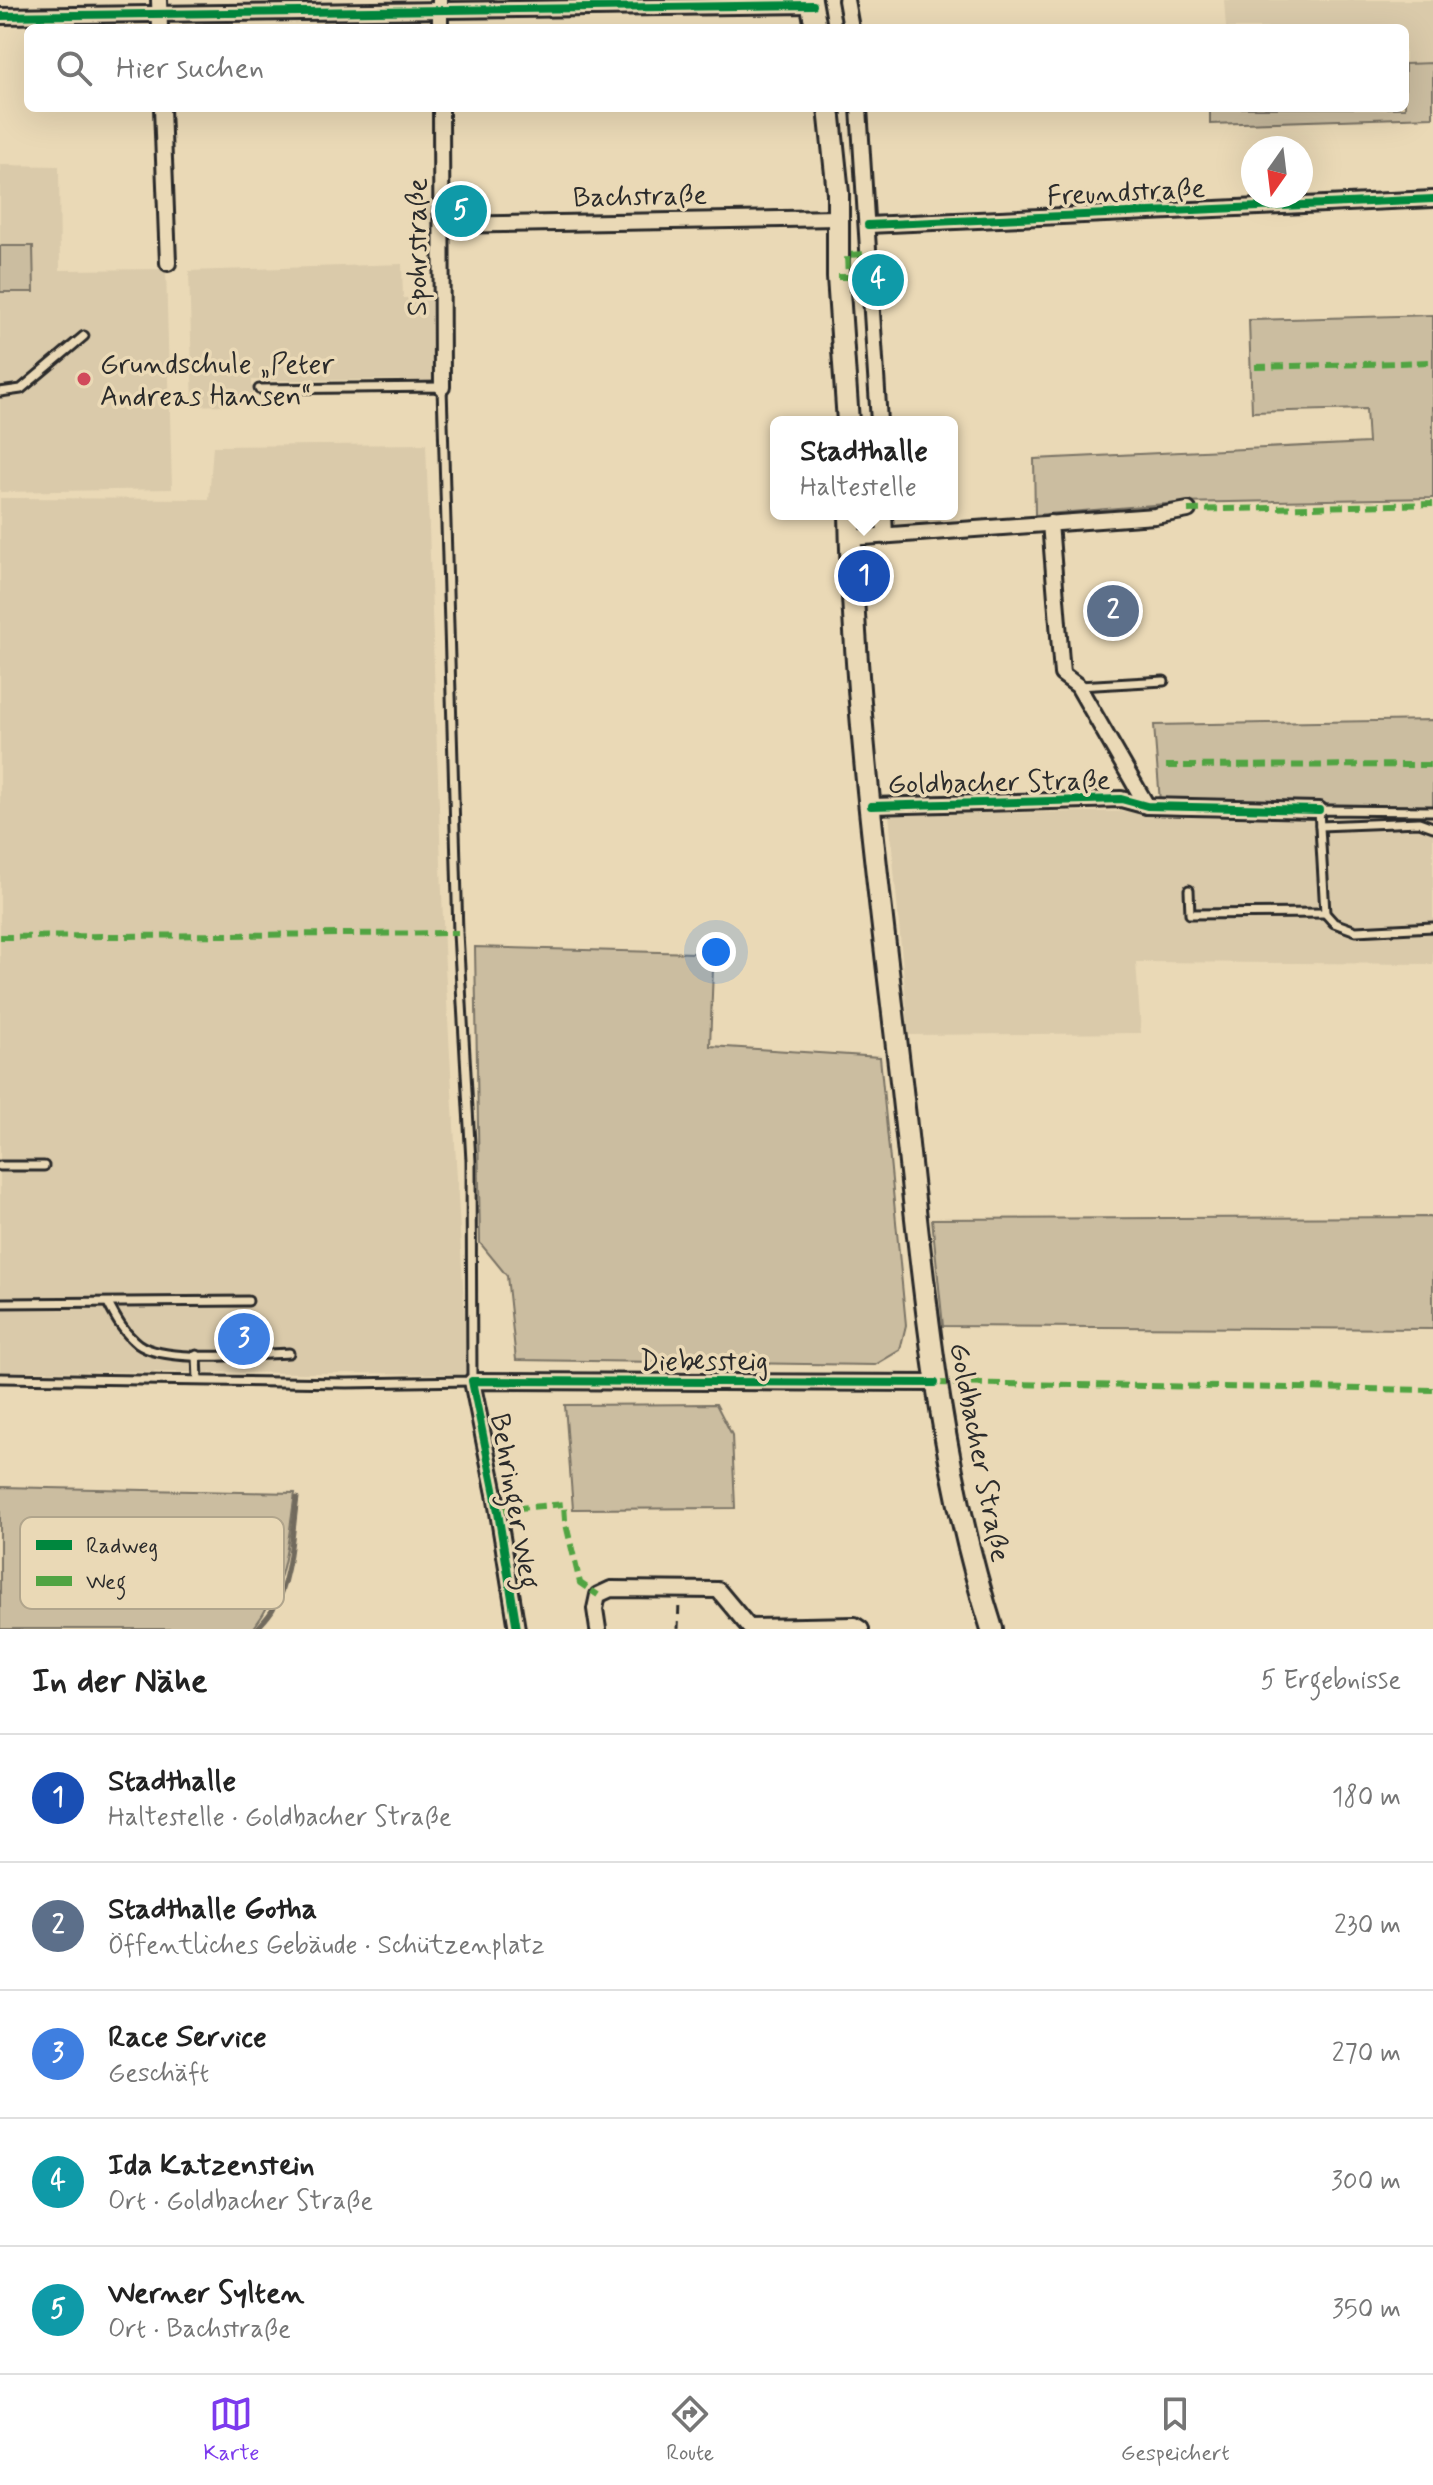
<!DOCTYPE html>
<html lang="de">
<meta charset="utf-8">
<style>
body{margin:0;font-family:Mynerve,sans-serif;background:#f6f6f6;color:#222}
.compass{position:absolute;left:1241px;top:136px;width:72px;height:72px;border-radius:50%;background:#fff;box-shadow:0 8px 32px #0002;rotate:194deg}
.you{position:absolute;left:716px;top:952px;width:28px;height:28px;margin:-20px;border:6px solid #fff;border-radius:50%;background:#1a73e8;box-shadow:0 0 0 12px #1a73e833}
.badge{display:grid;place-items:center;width:52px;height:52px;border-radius:50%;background:#7c3aed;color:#fff;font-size:26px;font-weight:700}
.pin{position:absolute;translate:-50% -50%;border:4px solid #fff;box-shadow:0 2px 8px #0006}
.popup{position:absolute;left:770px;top:416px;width:188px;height:104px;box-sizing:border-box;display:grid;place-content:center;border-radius:12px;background:#fff;filter:drop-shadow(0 2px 6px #0005);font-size:26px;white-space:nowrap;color:#767676}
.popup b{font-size:30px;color:#222}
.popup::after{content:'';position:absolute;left:50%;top:100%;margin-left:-16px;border:16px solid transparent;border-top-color:#fff}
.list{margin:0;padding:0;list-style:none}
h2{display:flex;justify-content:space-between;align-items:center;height:104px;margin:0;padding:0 32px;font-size:34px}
h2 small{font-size:26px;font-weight:400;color:#767676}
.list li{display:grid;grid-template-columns:52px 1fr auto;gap:24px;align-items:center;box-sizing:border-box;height:128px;padding:0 32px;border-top:2px solid #e0e0e0}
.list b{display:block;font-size:30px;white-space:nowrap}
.list p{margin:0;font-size:26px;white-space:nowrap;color:#767676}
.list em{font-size:26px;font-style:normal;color:#767676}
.icon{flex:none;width:44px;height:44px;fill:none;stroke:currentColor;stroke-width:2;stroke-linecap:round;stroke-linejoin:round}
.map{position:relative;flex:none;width:1433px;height:1629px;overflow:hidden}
.search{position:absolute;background:#fff;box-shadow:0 8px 32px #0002;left:24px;right:24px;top:24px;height:88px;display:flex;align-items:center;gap:20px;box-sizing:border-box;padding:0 28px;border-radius:12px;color:#767676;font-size:30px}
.sheet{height:744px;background:#fff}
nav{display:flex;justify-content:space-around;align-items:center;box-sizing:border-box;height:112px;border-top:2px solid #e0e0e0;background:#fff;font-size:22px;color:#767676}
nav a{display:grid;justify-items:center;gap:4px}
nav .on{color:#7c3aed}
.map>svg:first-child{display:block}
.built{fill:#dacaaa}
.green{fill:#cbbda0;stroke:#7b7466;stroke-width:2}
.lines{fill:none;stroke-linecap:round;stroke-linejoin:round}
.stream{stroke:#716a5d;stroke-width:5}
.service-casing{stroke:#2b2b2b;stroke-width:13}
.minor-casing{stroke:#2b2b2b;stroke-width:20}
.secondary-casing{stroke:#2b2b2b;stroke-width:26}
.path{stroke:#2b2b2b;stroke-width:3;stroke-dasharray:8 6;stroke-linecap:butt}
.service{stroke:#ead9b6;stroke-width:7}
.minor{stroke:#ead9b6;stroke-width:14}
.secondary{stroke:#ead9b6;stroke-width:20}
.quiet{stroke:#51a443;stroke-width:6;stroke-dasharray:12 6;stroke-linecap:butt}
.cycleway-casing{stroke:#ead9b6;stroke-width:13}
.cycleway{stroke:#00873e;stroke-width:8}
.poi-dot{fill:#d1495b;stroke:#ead9b6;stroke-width:3}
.labels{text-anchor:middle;stroke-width:7;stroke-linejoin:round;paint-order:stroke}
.street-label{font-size:28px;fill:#2b2b2b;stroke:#ead9b6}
.poi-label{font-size:28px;fill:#2b2b2b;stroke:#ead9b6;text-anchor:start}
.key{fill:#ead9b6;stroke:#b1a58c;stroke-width:2}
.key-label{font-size:22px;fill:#2b2b2b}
</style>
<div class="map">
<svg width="1433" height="1629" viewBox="0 0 1433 1629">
<rect width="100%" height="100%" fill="#ead9b6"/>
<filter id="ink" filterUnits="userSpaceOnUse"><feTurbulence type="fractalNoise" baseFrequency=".0125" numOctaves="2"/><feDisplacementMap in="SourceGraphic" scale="16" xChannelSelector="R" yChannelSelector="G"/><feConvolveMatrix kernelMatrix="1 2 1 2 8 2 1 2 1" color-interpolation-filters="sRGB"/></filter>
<g filter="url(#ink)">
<g class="built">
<path d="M1224 0H1433V63L1405 64V28H1226Z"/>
<path d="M0 165 59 166 60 270 166 269 172 489 0 492Z"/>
<path d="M402 264 403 298 431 297 432 380H252V404L193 406 189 271Z"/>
<path d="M426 444 444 948 468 1374 0 1371V498L209 499 213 446Z"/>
<path d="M1160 802 1433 806V964L1136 962 1141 1033 909 1035 889 814 1160 811Z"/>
</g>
<g class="green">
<path d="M1433 63V117L1210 124V108H1405V64Z"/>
<path d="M0 246H33L34 292H0Z"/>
<path d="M1433 315V498L1177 503 1035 515 1034 459 1368 443 1366 409 1252 412 1249 320Z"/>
<path d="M1433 720V806L1160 802 1154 725Z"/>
<path d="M475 947 696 953 713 969 710 1046 880 1057 906 1325 900 1350 875 1365 516 1360 507 1276 480 1243Z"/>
<path d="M1433 1217V1329L943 1326 932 1219Z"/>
<path d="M716 1404 732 1435 735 1508 573 1509 565 1405Z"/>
<path d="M0 1487 295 1493C287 1547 287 1584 253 1629H0Z"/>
</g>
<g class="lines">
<path class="stream" d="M257 1629C262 1623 269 1616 273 1609 291 1580 292 1532 297 1498"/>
<g class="service-casing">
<g id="service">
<path d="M0 392 21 389 84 336"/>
<path d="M1079 686 1164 681"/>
<path d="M1433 811 1319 810 1325 913 1334 923 1356 931 1433 927"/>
<path d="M1320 826 1419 822 1433 827"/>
<path d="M1189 890 1190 914 1325 913"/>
<path d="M0 1166H44"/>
<path d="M0 1303 248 1301"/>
<path d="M108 1303C116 1319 124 1333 138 1344 165 1364 253 1354 289 1353"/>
<path d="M197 1355 198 1380"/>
<path d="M0 1378 347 1383 472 1381 471 1161 458 933 442 387 259 389"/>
</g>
</g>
<g class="minor-casing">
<g id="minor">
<path d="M159 0 160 28"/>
<path d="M440 0V28"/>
<path d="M846 0 851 28"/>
<path d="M0 16 813 5"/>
<path d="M162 108 168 263"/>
<path d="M441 108 442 387"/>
<path d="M859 108 879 422"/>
<path d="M442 225 838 218"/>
<path d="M868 225 1433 199"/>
<path d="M884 514 885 536"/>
<path d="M1050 523 1062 674 1078 686 1147 806"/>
<path d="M850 538 1155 516 1188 510"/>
<path d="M871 806 1121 799 1147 806 1319 810"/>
<path d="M517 1629 495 1494 472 1381 935 1383"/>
<path d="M598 1629 595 1609 598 1595 611 1589 718 1590 749 1627 855 1625 861 1629"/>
</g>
</g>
<g class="secondary-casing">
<g id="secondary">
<path d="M811 0 816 28"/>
<path d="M829 108 838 193V277L848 422"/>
<path d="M850 514C854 704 879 893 901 1081 922 1266 935 1451 992 1629"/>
</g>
</g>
<path class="path" d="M678 1629 679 1602"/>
<use href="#service" class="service"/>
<use href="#minor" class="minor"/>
<use href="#secondary" class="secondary"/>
<g class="quiet">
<path d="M838 277H848L847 255 870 254"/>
<path d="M1255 367 1433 362"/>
<path d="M1188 510 1433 504"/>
<path d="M1166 766 1433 765"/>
<path d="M0 937 458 933"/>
<path d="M935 1383 1433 1390"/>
<path d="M497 1510 564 1504 565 1520 580 1583 598 1595"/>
</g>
<g class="cycleway-casing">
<g id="cycleway">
<path d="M0 16 813 5"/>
<path d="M868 225 1433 199"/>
<path d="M871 806 1121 799 1147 806 1319 810"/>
<path d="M517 1629 495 1494 472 1381 935 1383"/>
</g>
</g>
<use href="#cycleway" class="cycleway"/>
</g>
</g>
<circle class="poi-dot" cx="84" cy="379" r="8"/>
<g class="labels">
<g class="street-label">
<text transform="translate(1126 191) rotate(-3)" y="10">Freundstraße</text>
<text transform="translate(640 195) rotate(-1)" y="10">Bachstraße</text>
<text transform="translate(416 247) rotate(-90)" y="10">Spohrstraße</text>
<text transform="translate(999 781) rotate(-1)" y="10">Goldbacher Straße</text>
<text x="704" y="1370">Diebessteig</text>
<text transform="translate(981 1452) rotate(79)" y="10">Goldbacher Straße</text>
<text transform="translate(516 1501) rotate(80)" y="10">Behringer Weg</text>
</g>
<g class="poi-label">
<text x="100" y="373">Grundschule „Peter<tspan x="100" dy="32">Andreas Hansen“</tspan></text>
</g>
</g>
<rect x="20" y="1517" width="264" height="92" rx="12" class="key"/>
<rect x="36" y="1540" width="36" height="10" fill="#00873e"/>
<rect x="36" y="1576" width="36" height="10" fill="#51a443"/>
<g class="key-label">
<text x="86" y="1553">Radweg</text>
<text x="86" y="1589">Weg</text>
</g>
</svg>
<svg class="compass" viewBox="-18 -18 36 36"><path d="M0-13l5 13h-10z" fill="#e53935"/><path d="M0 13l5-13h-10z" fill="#767676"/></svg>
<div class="you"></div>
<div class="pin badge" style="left:864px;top:576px;background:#1a4fb4">1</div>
<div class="popup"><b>Stadthalle</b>Haltestelle</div>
<div class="pin badge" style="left:1113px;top:611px;background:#5c6f8a">2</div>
<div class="pin badge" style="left:244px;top:1339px;background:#3f7fe0">3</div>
<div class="pin badge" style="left:878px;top:280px;background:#0f9aa8">4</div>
<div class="pin badge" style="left:461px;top:211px;background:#0f9aa8">5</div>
<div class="search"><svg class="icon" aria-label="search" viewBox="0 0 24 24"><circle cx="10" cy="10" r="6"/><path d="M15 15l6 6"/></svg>Hier suchen</div>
</div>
<section class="sheet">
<h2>In der Nähe<small>5 Ergebnisse</small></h2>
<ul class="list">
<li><span class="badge" style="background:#1a4fb4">1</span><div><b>Stadthalle</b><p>Haltestelle · Goldbacher Straße</p></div><em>180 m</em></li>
<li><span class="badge" style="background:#5c6f8a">2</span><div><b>Stadthalle Gotha</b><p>Öffentliches Gebäude · Schützenplatz</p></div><em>230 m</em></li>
<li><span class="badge" style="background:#3f7fe0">3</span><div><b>Race Service</b><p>Geschäft</p></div><em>270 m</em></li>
<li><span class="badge" style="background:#0f9aa8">4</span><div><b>Ida Katzenstein</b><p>Ort · Goldbacher Straße</p></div><em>300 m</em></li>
<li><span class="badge" style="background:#0f9aa8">5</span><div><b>Werner Sylten</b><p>Ort · Bachstraße</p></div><em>350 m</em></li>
</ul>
</section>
<nav>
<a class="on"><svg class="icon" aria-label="map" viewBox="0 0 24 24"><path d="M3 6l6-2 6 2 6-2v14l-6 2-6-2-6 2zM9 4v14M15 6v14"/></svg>Karte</a>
<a><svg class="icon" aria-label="directions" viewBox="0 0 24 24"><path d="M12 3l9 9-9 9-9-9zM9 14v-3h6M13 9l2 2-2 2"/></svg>Route</a>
<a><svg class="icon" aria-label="saved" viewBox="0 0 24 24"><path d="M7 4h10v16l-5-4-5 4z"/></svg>Gespeichert</a>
</nav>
